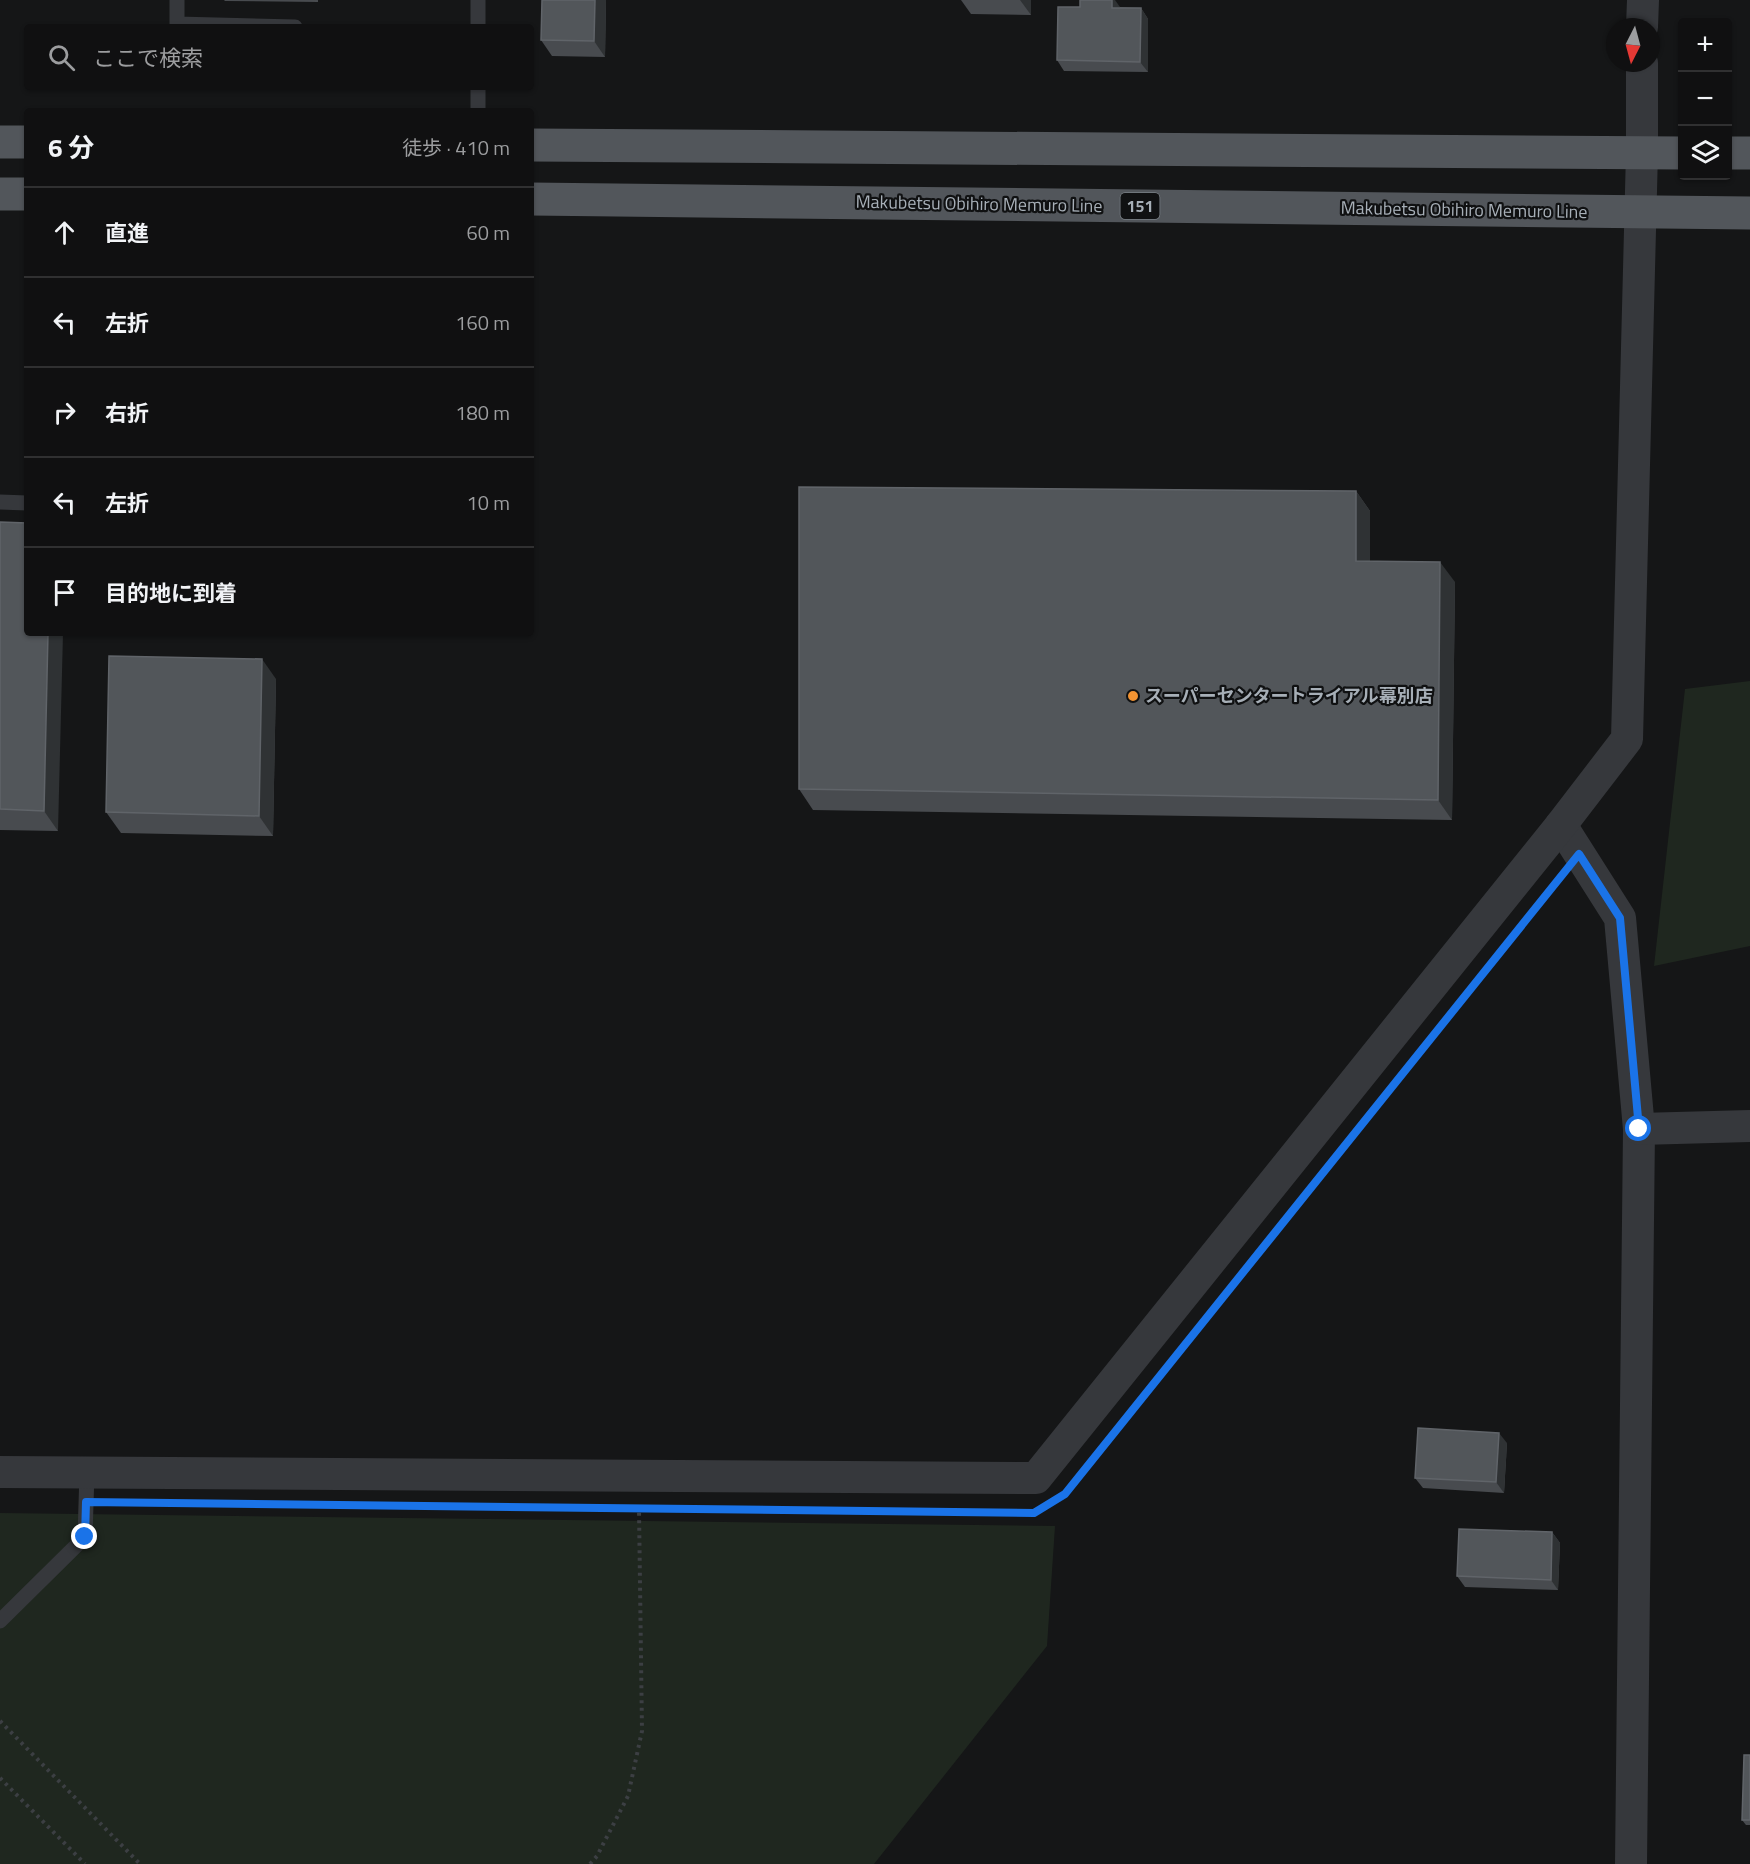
<!DOCTYPE html>
<html lang="ja">
<meta charset="utf-8">
<style>
body{margin:0;font-family:"Titillium Web","Noto Sans JP",sans-serif;background:#1e1e1f;color:#f1f3f6}
.controls{position:absolute;right:18px;top:18px;display:grid;overflow:hidden;border-radius:6px;box-shadow:0 2px 4px #0004}
.controls button{width:54px;height:54px;display:grid;place-items:center;padding:0;border:0;border-bottom:2px solid #303031;background:#101011;color:#f1f3f6;font:30px sans-serif}
.compass{position:absolute;left:1606px;top:18px;width:54px;height:54px;border-radius:50%;background:#101011;box-shadow:0 2px 4px #0004;rotate:186deg}
.stop{position:absolute;width:18px;height:18px;margin:-14px;border:4px solid #1a73e8;border-radius:50%;background:#fff}
.stop.end{background:#1a73e8;border-color:#fff;box-shadow:0 2px 6px #0008}
.list{margin:0;padding:0;list-style:none}
h2{display:flex;justify-content:space-between;align-items:center;height:78px;margin:0;padding:0 24px;font-size:26px}
h2 small{font-size:20px;font-weight:400;color:#9c9d9f}
.list li{display:grid;grid-template-columns:39px 1fr auto;gap:18px;align-items:center;box-sizing:border-box;height:90px;padding:0 24px;border-top:2px solid #303031}
.list b{display:block;font-size:22px;white-space:nowrap}
.list em{font-size:20px;font-style:normal;color:#9c9d9f}
.icon{flex:none;width:33px;height:33px;fill:none;stroke:currentColor;stroke-width:2;stroke-linecap:round;stroke-linejoin:round}
.map{position:relative;flex:none;width:1750px;height:1864px;overflow:hidden}
.search{position:absolute;background:#101011;box-shadow:0 2px 4px #0004;left:24px;top:24px;width:510px;height:66px;display:flex;align-items:center;gap:15px;box-sizing:border-box;padding:0 21px;border-radius:6px;color:#9c9d9f;font-size:22px}
.panel{position:absolute;background:#101011;box-shadow:0 2px 4px #0004;left:24px;top:108px;width:510px;height:528px;border-radius:6px}
.map>svg:first-child{display:block}
.green{fill:#1f271f}
.lines{fill:none;stroke-linecap:round;stroke-linejoin:round}
.path{stroke:#3c3f43;stroke-width:4;stroke-dasharray:3 4.5;stroke-linecap:butt}
.lane{stroke:#36383c;stroke-width:15}
.street{stroke:#36383c;stroke-width:32}
.primary{stroke:#52565b;stroke-width:33}
.wall{fill:#484b4f}
.shaded-wall{fill:#2f3234}
.building{fill:#52565a;stroke:#606469;stroke-width:1.5}
.route{stroke:#1a73e8;stroke-width:8}
.poi-dot{fill:#f29332;stroke:#101112;stroke-width:2}
.labels{text-anchor:middle;stroke-width:4.5;stroke-linejoin:round;paint-order:stroke}
.shield{fill:#101112;stroke:#7a8086;stroke-width:1.5}
.shield-label{font-size:16px;font-weight:bold;fill:#a7afb7}
.street-label{font-size:18px;fill:#a7afb7;stroke:#101112}
.poi-label{font-size:18px;font-weight:bold;fill:#a7afb7;stroke:#101112;text-anchor:start}
</style>
<div class="map">
<svg width="1750" height="1864" viewBox="0 0 1750 1864">
<rect width="100%" height="100%" fill="#151617"/>
<g class="green">
<path d="M1750 681V946L1654 966 1685 689Z"/>
<path d="M0 1513 1055 1526 1047 1646 874 1864H0Z"/>
</g>
<g class="lines">
<g class="path">
<path d="M0 1721 140 1864"/>
<path d="M0 1778 85 1864"/>
<path d="M590 1864 597 1856 628 1796 642 1731 639 1509"/>
</g>
<g class="lane">
<path d="M177 0V24L295 27"/>
<path d="M478 0V27"/>
<path d="M478 87V111"/>
<path d="M0 502 27 503"/>
<path d="M0 1621 85 1537 87 1472"/>
</g>
<g class="street">
<path d="M1642 27 1643 0"/>
<path d="M1561 825 1620 918 1639 1129 1631 1864"/>
<path d="M1639 1129 1750 1126"/>
<path d="M0 1472 1036 1478 1561 825 1627 739 1642 152V63"/>
</g>
<g class="primary">
<path d="M0 142H27"/>
<path d="M531 145 1682 153"/>
<path d="M1728 153H1750"/>
<path d="M0 194H27"/>
<path d="M531 199 1750 213"/>
</g>
</g>
<g class="wall">
<path d="M224 0H318V2L225 1Z"/>
<path d="M606 0 605 57 552 56 541 40Z"/>
<path d="M961 0H1031V15L971 14Z"/>
<path d="M1120 7 1141 8 1148 19V72L1064 71 1057 60Z"/>
<path d="M1356 491 1370 511V561L1455 582 1452 820 813 810 799 789Z"/>
<path d="M0 522 58 831 0 830Z"/>
<path d="M276 679 273 836 121 833 106 812Z"/>
<path d="M1507 1443 1504 1493 1423 1488 1415 1478Z"/>
<path d="M1552 1532 1560 1543 1558 1590 1465 1587 1457 1576Z"/>
<path d="M1750 1755V1825H1746L1742 1820Z"/>
</g>
<g class="shaded-wall">
<path d="M595 0H606L605 57 594 41Z"/>
<path d="M1020 0H1031V15Z"/>
<path d="M1112 0H1115L1120 7 1119 18 1112 8Z"/>
<path d="M1141 8 1148 19V72L1140 62Z"/>
<path d="M1356 491 1370 511V581L1356 561Z"/>
<path d="M1440 562 1455 582 1452 820 1438 800Z"/>
<path d="M48 633H63L58 831 44 811Z"/>
<path d="M262 659 276 679 273 836 259 816Z"/>
<path d="M1499 1433 1507 1443 1504 1493 1496 1482Z"/>
<path d="M1552 1532 1560 1543 1558 1590 1551 1580Z"/>
</g>
<g class="building">
<path d="M542 0H595L594 41 541 40Z"/>
<path d="M1080 0H1112V8H1141L1140 62 1057 60 1058 7H1080Z"/>
<path d="M799 487 1356 491V561L1440 562 1438 800 799 789Z"/>
<path d="M0 522 27 523V633H48L44 811 0 809Z"/>
<path d="M109 656 262 659 259 816 106 812Z"/>
<path d="M1418 1428 1499 1433 1496 1482 1415 1478Z"/>
<path d="M1459 1529 1552 1532 1551 1580 1457 1576Z"/>
<path d="M1744 1755H1750V1820H1742Z"/>
</g>
<g class="lines">
<path class="route" d="M85 1537 86 1502 1034 1513 1065 1494 1579 854 1620 918 1639 1129"/>
</g>
<circle class="poi-dot" cx="1133" cy="696" r="6"/>
<g class="labels">
<rect class="shield" x="1120.5" y="193" width="39" height="26" rx="4.5"/>
<g class="shield-label">
<text x="1140" y="212">151</text>
</g>
<g class="street-label">
<text transform="translate(979 204) rotate(1)" y="6">Makubetsu Obihiro Memuro Line</text>
<text transform="translate(1464 210) rotate(1)" y="6">Makubetsu Obihiro Memuro Line</text>
</g>
<g class="poi-label">
<text x="1145" y="702">スーパーセンタートライアル幕別店</text>
</g>
</g>
</svg>
<div class="controls">
<button>+</button>
<button>−</button>
<button><svg class="icon" aria-label="layers" viewBox="0 0 24 24"><path d="M12 4l9 5-9 5-9-5zM3 14l9 5 9-5"/></svg></button>
</div>
<svg class="compass" viewBox="-18 -18 36 36"><path d="M0-13l5 13h-10z" fill="#e53935"/><path d="M0 13l5-13h-10z" fill="#9c9d9f"/></svg>
<div class="stop" style="left:1639px;top:1129px"></div>
<div class="stop end" style="left:85px;top:1537px"></div>
<div class="search"><svg class="icon" aria-label="search" viewBox="0 0 24 24"><circle cx="10" cy="10" r="6"/><path d="M15 15l6 6"/></svg>ここで検索</div>
<section class="panel">
<h2>6 分<small>徒歩 · 410 m</small></h2>
<ul class="list">
<li><svg class="icon" aria-label="ahead" viewBox="0 0 24 24"><path d="M12 20V5M6 11l6-6 6 6"/></svg><div><b>直進</b></div><em>60 m</em></li>
<li><svg class="icon" aria-label="left" viewBox="0 0 24 24"><path d="M17 20v-9H6M10 6l-5 5 5 5"/></svg><div><b>左折</b></div><em>160 m</em></li>
<li><svg class="icon" aria-label="right" viewBox="0 0 24 24"><path d="M7 20v-9h11M14 6l5 5-5 5"/></svg><div><b>右折</b></div><em>180 m</em></li>
<li><svg class="icon" aria-label="left" viewBox="0 0 24 24"><path d="M17 20v-9H6M10 6l-5 5 5 5"/></svg><div><b>左折</b></div><em>10 m</em></li>
<li><svg class="icon" aria-label="arrive" viewBox="0 0 24 24"><path d="M6 21V4h12l-3 4 3 4H6"/></svg><div><b>目的地に到着</b></div></li>
</ul>
</section>
</div>
